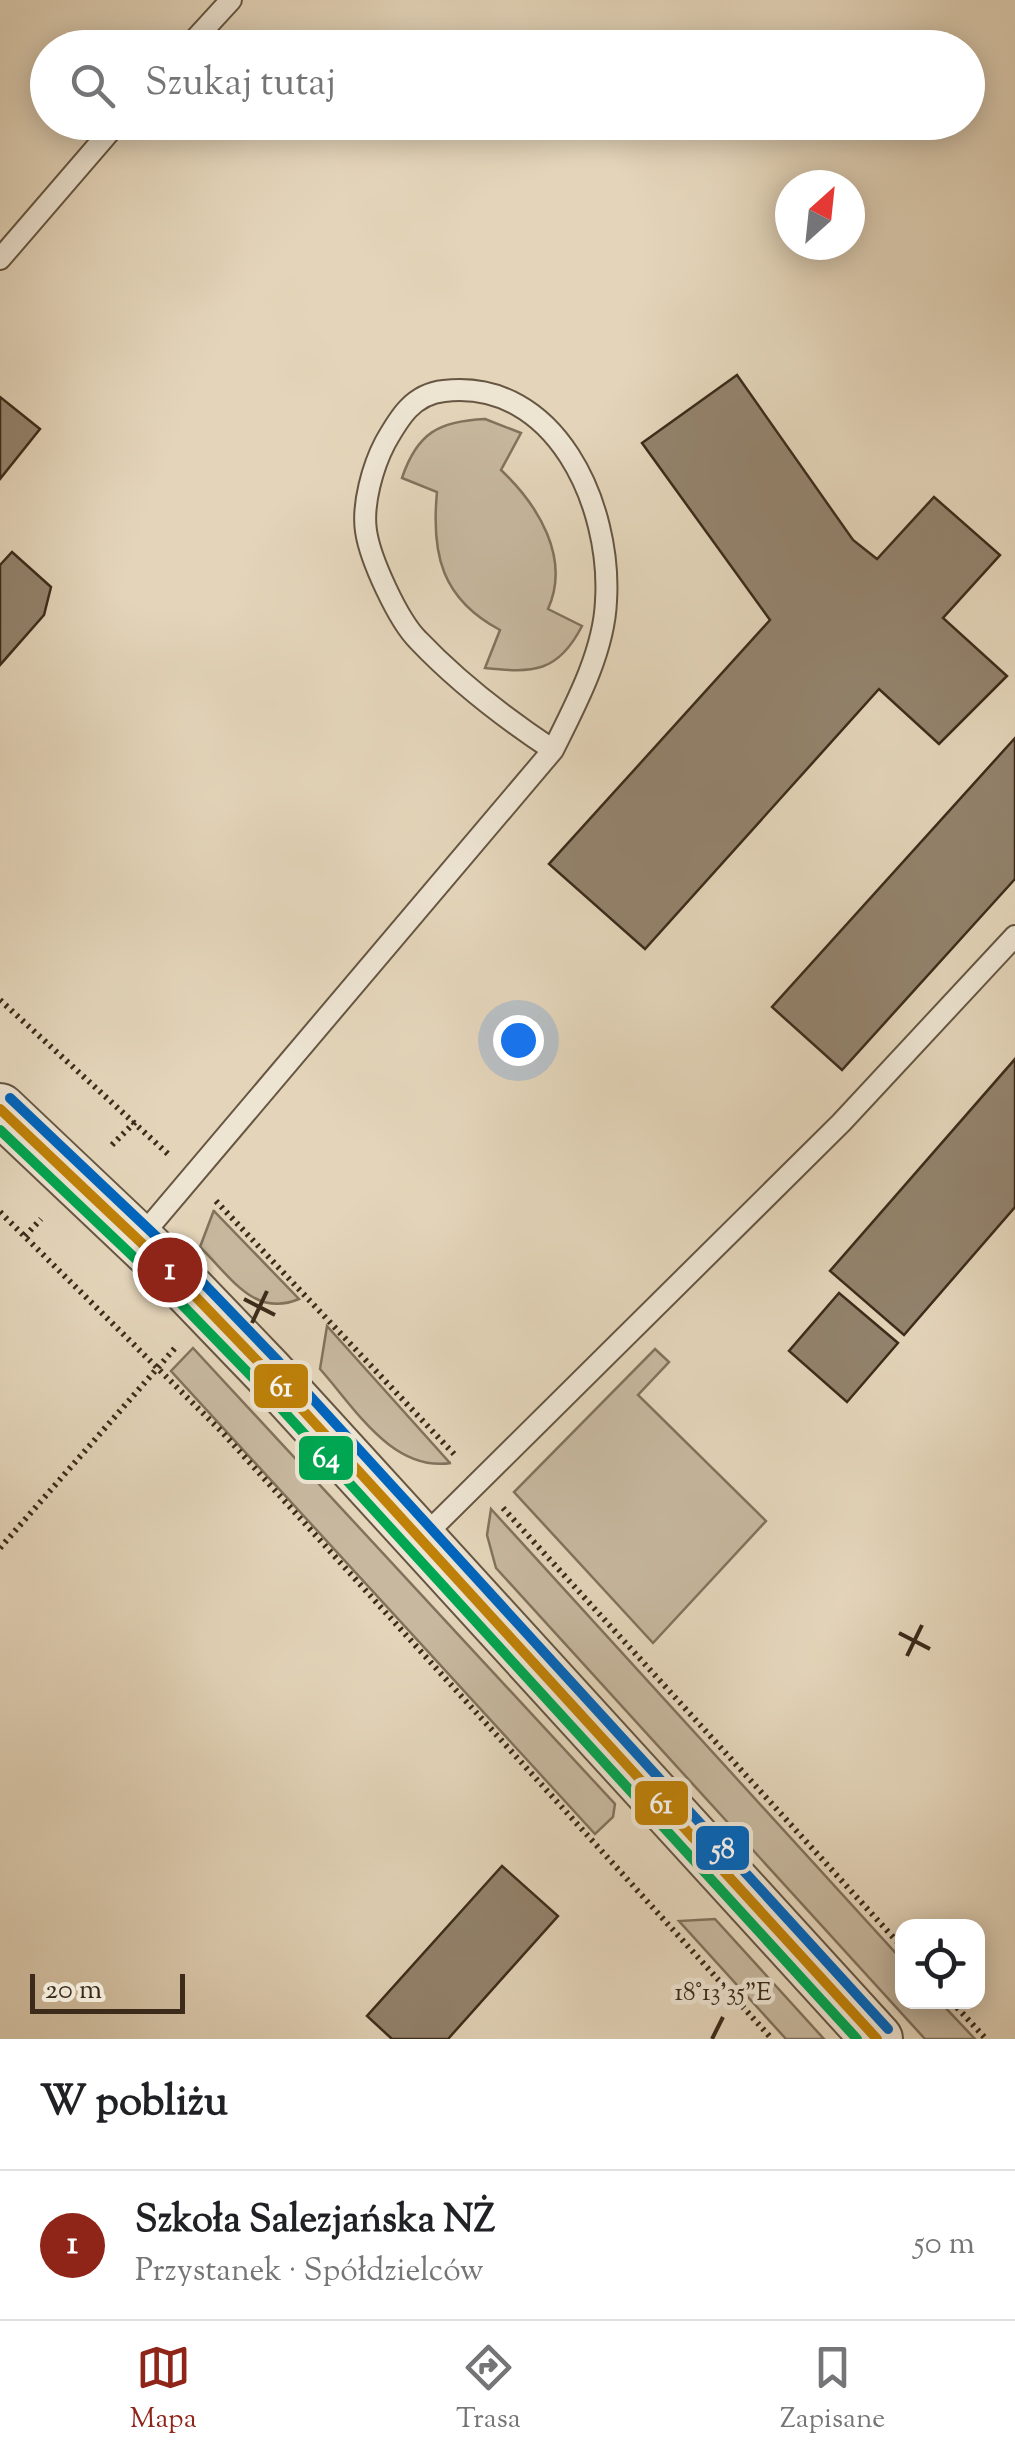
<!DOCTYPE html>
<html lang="pl">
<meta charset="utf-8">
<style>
body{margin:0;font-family:"Sorts Mill Goudy",serif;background:#f2f2f2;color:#202124}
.controls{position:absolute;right:30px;bottom:30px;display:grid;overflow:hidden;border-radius:20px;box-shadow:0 5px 25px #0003}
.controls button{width:90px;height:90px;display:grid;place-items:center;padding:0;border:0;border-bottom:2px solid #e0e0e0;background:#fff;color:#202124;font:50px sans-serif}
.compass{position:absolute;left:775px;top:170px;width:90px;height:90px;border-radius:50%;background:#fff;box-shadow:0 5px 25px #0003;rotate:27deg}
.scale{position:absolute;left:30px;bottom:25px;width:155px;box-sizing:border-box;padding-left:10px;border:5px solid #3c2b1a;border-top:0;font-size:28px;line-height:35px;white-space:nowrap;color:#3c2b1a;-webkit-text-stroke:8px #ede4d2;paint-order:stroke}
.you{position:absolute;left:518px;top:1040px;width:35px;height:35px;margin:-25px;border:8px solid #fff;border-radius:50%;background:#1a73e8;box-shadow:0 0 0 15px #1a73e833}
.badge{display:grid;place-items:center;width:65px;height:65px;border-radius:50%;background:#8f2418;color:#fff;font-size:32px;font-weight:700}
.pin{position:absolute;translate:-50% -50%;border:5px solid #fff;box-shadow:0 2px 10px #0006}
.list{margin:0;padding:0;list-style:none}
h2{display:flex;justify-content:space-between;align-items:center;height:130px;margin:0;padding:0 40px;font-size:42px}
h2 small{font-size:32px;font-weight:400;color:#757577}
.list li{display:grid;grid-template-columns:65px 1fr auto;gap:30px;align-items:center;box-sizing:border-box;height:150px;padding:0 40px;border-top:2px solid #e0e0e0}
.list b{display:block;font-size:38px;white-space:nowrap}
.list p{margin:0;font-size:32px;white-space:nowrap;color:#757577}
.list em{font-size:32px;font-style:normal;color:#757577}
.icon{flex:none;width:55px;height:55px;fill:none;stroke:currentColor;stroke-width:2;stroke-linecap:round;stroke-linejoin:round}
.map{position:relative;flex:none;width:1015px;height:2039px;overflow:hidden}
.search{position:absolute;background:#fff;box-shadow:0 5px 25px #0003;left:30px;right:30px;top:30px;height:110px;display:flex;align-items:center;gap:25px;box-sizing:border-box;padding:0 35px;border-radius:55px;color:#757577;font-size:38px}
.sheet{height:280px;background:#fff}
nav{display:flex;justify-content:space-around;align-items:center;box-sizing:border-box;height:140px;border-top:2px solid #e0e0e0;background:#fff;font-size:28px;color:#757577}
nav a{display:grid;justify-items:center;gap:5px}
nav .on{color:#8f2418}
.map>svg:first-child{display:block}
.green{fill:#c7b89f;stroke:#82725c;stroke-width:2.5}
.building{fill:#93836d;stroke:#3c2b1a;stroke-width:2.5}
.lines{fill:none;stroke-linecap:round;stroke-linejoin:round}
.service-casing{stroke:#665642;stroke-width:24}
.tertiary-casing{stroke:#665642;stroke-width:54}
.path{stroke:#3c2b1a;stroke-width:6;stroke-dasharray:2.5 5;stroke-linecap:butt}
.service{stroke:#ede4d2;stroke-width:20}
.tertiary{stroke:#ede4d2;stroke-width:50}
.bus-1-casing{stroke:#ede4d2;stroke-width:18}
.bus-2-casing{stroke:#ede4d2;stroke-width:18}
.bus-3-casing{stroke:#ede4d2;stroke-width:18}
.bus-1{stroke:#bf8108;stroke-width:10}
.bus-2{stroke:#00a651;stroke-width:10}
.bus-3{stroke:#0065bd;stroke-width:10}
.ticks{fill:none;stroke:#3c2b1a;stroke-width:4}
.ticks-label{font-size:25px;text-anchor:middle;fill:#3c2b1a;stroke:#ede4d2;stroke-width:9;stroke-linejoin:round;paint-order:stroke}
.line-badge{stroke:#ede4d2;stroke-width:4}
.badge-label{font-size:28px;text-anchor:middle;font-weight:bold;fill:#fff}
</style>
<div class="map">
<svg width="1015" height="2039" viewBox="0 0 1015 2039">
<rect width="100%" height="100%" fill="#e4d5ba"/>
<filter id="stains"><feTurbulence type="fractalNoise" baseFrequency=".002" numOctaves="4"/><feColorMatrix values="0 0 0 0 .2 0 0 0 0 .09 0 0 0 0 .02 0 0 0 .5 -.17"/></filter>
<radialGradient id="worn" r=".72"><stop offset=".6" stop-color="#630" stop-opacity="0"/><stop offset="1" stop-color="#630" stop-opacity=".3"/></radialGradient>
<g class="green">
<path d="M485 419 521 433 501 470C538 505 571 558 548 609L582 626C558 673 533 673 485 668L500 630C442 599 431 555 437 492L402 478C417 433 439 421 485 419Z"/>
<path d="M214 1210V1211L299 1299C254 1318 231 1277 200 1247Z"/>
<path d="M327 1326 450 1463H451C392 1472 355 1408 320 1369Z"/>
<path d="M193 1348 615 1804 613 1817 595 1834 171 1371Z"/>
<path d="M655 1349 669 1362 638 1395 766 1521 653 1643 514 1492Z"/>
<path d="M491 1509 902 1960V2002H940L975 2039H925L496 1568 487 1535Z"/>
<path d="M715 1919 824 2039H786L679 1921Z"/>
</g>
<g class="building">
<path d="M737 375 853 540 877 559 934 497 1000 555 943 618 1007 676 939 744 879 689 645 949 549 864 770 620 642 443Z"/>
<path d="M0 397 40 429 0 479Z"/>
<path d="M12 552 51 587 44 615 0 665V565Z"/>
<path d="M1015 738V879L842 1070 772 1007Z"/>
<path d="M1015 1059V1207L904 1335 830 1271Z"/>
<path d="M839 1293 898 1343 847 1402 789 1351Z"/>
<path d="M502 1866 558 1916 448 2039H392L367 2016Z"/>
</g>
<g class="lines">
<g class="service-casing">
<g id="service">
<path d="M187 48 231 0"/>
<path d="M0 259 118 122"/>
<path d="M139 1239 553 750C575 706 604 652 606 601 612 506 556 378 444 391 413 394 399 418 385 443 373 466 362 504 366 531 370 559 398 620 418 640 457 681 506 719 553 750"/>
<path d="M421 1539 841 1123 1015 936"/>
</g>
</g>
<g class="tertiary-casing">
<path id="tertiary" d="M0 1109 170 1270 268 1372 877 2039"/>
</g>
<g class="path">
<path d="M0 1000 168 1154"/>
<path d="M112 1145 135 1122"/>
<path d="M216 1201 454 1454"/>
<path d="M0 1212 222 1432 772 2039"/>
<path d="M25 1236 41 1219"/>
<path d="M503 1508 902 1947"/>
<path d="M0 1548 175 1348"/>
<path d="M952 2002 986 2039"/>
</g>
<use href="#service" class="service"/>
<use href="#tertiary" class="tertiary"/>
<g class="bus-1-casing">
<path id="bus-1" d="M0 1109 170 1270 268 1372 877 2039"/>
</g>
<g class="bus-2-casing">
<path id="bus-2" d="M0 1130 159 1281 257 1382 857 2039"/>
</g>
<g class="bus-3-casing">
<path id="bus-3" d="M10 1098 180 1259 279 1362 888 2029"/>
</g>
<use href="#bus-1" class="bus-1"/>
<use href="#bus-2" class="bus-2"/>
<use href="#bus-3" class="bus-3"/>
</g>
<path class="ticks" d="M244 1299 275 1315M252 1323 267 1291M899 1633 930 1649M907 1656 922 1625M712 2039 723 2017"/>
<g class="ticks-label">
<text x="723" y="2000">18°13'35"E</text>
</g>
<g class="line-badge">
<rect x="252" y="1362" width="58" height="48" rx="10" fill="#bf8108"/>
<rect x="297" y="1434" width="58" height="48" rx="10" fill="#00a651"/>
<rect x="633" y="1779" width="57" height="48" rx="10" fill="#bf8108"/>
<rect x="694" y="1824" width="57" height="48" rx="10" fill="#0065bd"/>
</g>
<g class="badge-label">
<text x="281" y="1396">61</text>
<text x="326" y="1467">64</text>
<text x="661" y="1813">61</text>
<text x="723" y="1858">58</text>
</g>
<rect width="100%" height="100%" filter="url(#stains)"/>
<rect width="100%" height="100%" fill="url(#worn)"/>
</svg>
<div class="controls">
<button><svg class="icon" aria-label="locate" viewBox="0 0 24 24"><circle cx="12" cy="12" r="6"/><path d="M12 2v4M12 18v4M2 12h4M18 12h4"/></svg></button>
</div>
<svg class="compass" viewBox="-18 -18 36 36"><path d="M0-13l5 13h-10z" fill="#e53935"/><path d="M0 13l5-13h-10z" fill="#757577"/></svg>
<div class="scale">20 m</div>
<div class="you"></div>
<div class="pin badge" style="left:170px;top:1270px">1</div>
<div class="search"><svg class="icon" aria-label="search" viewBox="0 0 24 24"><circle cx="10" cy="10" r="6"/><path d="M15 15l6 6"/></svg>Szukaj tutaj</div>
</div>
<section class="sheet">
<h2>W pobliżu<small></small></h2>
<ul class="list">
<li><span class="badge">1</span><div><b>Szkoła Salezjańska NŻ</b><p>Przystanek · Spółdzielców</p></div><em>50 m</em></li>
</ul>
</section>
<nav>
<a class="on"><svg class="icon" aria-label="map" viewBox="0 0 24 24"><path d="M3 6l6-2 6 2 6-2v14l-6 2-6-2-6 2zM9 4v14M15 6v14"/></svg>Mapa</a>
<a><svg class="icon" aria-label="directions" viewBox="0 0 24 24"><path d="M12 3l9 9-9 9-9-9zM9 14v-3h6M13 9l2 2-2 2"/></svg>Trasa</a>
<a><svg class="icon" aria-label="saved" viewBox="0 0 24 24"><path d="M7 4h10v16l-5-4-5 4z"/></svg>Zapisane</a>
</nav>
